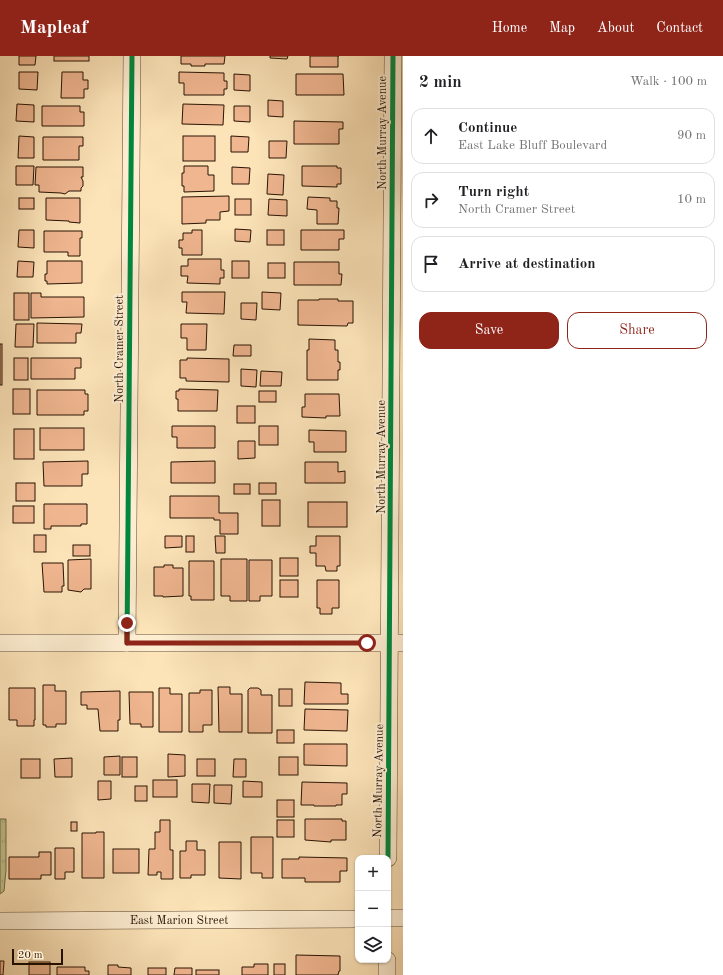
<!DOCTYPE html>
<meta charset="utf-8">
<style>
body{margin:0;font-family:"Old Standard TT",serif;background:#f6f6f6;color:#202124}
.controls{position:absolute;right:12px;bottom:12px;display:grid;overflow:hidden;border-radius:8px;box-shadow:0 1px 3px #0004}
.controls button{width:36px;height:36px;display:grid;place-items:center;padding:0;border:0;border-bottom:1px solid #e0e0e0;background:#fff;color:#202124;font:20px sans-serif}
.scale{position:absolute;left:12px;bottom:10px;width:51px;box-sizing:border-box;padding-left:4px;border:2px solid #281303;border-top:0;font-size:11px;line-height:14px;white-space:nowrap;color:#281303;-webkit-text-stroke:3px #fdedd1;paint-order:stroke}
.stop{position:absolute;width:12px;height:12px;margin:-9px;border:3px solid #8f2418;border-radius:50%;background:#fff}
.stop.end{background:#8f2418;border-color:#fff;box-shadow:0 1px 4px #0008}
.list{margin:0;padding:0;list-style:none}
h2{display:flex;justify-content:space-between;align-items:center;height:52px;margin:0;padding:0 16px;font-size:17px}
h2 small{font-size:13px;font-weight:400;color:#757577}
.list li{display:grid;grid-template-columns:26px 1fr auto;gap:12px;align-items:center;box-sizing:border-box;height:56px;margin:0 8px 8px;padding:0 8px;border:1px solid #e0e0e0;border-radius:12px}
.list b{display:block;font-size:15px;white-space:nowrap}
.list p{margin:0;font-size:13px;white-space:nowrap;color:#757577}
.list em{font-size:13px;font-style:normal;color:#757577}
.actions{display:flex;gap:8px;padding:12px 16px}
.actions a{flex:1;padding:9px 0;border:1px solid #8f2418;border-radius:12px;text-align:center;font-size:14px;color:#8f2418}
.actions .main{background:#8f2418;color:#fff}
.icon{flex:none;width:22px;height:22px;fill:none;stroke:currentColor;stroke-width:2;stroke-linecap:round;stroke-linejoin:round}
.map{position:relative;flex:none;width:403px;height:919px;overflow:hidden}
header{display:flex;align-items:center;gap:24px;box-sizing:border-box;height:56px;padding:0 20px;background:#8f2418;color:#fff}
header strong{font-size:19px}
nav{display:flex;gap:22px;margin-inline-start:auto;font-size:14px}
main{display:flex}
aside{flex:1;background:#fff}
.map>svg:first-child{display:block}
.grass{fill:url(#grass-tufts);stroke:#746b48}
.building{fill:#f0b690;stroke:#281303}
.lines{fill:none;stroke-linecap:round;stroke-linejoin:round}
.street-casing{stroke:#5d4730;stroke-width:18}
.street{stroke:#fdedd1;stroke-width:17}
.cycleway-casing{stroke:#fdedd1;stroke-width:8}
.cycleway{stroke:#00873e;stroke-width:5}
.route{stroke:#8f2418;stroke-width:5}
.labels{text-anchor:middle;stroke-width:4;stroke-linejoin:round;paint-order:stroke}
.street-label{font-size:12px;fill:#281303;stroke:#fdedd1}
</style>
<header>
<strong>Mapleaf</strong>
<nav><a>Home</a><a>Map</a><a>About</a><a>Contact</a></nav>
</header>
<main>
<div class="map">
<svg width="403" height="919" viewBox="0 0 403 919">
<defs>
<pattern id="grass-tufts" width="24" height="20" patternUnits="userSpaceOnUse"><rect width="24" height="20" fill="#c0c38e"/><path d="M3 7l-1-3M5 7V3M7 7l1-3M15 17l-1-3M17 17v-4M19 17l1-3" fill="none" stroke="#a5a779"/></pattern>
</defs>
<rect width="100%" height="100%" fill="#fce3b8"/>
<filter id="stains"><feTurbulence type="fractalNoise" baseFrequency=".005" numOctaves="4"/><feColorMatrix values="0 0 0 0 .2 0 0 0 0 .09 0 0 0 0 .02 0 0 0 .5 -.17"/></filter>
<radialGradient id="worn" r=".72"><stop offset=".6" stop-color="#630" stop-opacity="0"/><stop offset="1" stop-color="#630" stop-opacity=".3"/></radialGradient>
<path class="grass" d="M0 763H6V814L4 835 0 838Z"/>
<g class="building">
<path d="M19 0H36L35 9H19Z"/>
<rect x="54" y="0" width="35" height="5"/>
<path d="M181 0H225L224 8H205V10H191V8H181Z"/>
<path d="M270 0H288L287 3 270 2Z"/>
<path d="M310 0H339H338V11H310Z"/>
<path d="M19 16H38L37 34 19 33Z"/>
<path d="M62 16H83V24H88V33H84V42H61Z"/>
<path d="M179 16 224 17V25H227V33H224V39H184V27H179Z"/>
<path d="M234 18 250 19V35L234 34Z"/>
<path d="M296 18H343L344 39H296Z"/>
<path d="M268 44 283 45V61L268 60Z"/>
<path d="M17 48 34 49V66L16 65Z"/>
<path d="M183 48 224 49 223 69 182 68Z"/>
<path d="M42 50H80V56H84V70H42Z"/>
<path d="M234 50H250V66L234 65Z"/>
<path d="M294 65 343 66V73H339V88H294Z"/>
<path d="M19 80 34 81V102H18Z"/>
<rect x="183" y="80" width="32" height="25"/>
<path d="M231 80 249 81 248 96H231Z"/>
<path d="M43 81H83V90H79V104H43Z"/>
<path d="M269 85H287L286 102H269Z"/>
<path d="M16 110H34L33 129H16Z"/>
<path d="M184 110H208V119H214V135L184 136V130H182V117H184Z"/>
<path d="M302 110H337V112H341V128H337V131L302 130Z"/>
<path d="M36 111H83V121H81L83 125V130L81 132V135H69L65 138 61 137 39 136V129H35Z"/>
<path d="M232 111 250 112 249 128H232Z"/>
<path d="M268 118 284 119 283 139 267 138Z"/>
<path d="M229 140V155L220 156V164H206V167L182 168V141Z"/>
<path d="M308 141 330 142V145H337V152H339L338 168H317V154L307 153Z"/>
<rect x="19" y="142" width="15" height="11"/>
<path d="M46 142H80V167L69 166V165L46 164Z"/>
<rect x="235" y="143" width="16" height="16"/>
<path d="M269 143 287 144V160L268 159Z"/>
<path d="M235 173 251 174 250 186 235 185Z"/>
<path d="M19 174H34V192L18 191Z"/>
<path d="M192 174H202V199H182V192H179V184H183V177H192Z"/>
<rect x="267" y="174" width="17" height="15"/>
<path d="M301 174H344V183H339V194H301Z"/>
<path d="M44 175H82V182H80V200H68V196H44Z"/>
<path d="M188 203H221V214H224V222H220V228L187 227 188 220H181V210H188Z"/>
<path d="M18 205 34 206 33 221H17Z"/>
<path d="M47 205H82V227L47 228V225H45V218H47Z"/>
<rect x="232" y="205" width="17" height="17"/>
<path d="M294 206H339V218H342L341 229H294Z"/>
<rect x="268" y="207" width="17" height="15"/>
<path d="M182 236H225L224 258 186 257 187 246H182Z"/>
<path d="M262 236 281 237 280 254 262 253Z"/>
<rect x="14" y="237" width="15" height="27"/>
<path d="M31 237H41V241H84V261L31 262Z"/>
<path d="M319 243H338V245H353V267H348L347 270 298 269V244H319Z"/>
<path d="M241 247H257L256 264 241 263Z"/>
<path d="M37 267 82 268 81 277H76V287H37Z"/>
<path d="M16 268H34L33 291H15Z"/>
<path d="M181 268H207L206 294H187V282H181Z"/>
<path d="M309 283 335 284V294H338V306H340V314H338V324H307V294H309Z"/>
<rect x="0" y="288" width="2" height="41"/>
<path d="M234 289H251V300H233Z"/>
<rect x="14" y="302" width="14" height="22"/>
<path d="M31 302H81V312H75V323H31Z"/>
<path d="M187 302 229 303V326L186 325V322H180V304H187Z"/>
<path d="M241 313 257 314 256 331 241 330Z"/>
<path d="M261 315 282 316 281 330H260Z"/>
<rect x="13" y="333" width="17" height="25"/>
<path d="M179 333 218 334 217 355H178V343H176V335H179Z"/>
<path d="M37 334H85V338H88V355H84V359H37Z"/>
<rect x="259" y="335" width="17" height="11"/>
<path d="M305 338H339L340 360H326V362L302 361V351H305Z"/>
<rect x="237" y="350" width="18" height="17"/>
<path d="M172 370H215V392H177V381H172Z"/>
<rect x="259" y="370" width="19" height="19"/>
<rect x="40" y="372" width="44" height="22"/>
<rect x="14" y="373" width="20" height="30"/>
<path d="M309 374 346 375V396H314V386H309Z"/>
<path d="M238 385H255V402L238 403Z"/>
<path d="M88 405V418H82V430H44L43 406Z"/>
<path d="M215 405V427H171V406Z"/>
<path d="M305 406H338V416L345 415V427H305Z"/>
<rect x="16" y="427" width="19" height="18"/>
<rect x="259" y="427" width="17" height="11"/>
<rect x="234" y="428" width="16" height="10"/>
<path d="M170 440H219V457H238V478H220V464H214V462H170Z"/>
<rect x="262" y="444" width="18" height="26"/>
<rect x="308" y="446" width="39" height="25"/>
<path d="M44 448H87V468H81V470H51V473H44Z"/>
<rect x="13" y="450" width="21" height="17"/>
<rect x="34" y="479" width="12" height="17"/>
<path d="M165 480H182V491L165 492Z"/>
<rect x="186" y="480" width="8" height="16"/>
<path d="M215 480H225V497H216Z"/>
<path d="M316 480H340V510H337V515H326L325 510H316V497H310V490H316Z"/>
<rect x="73" y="489" width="17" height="11"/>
<rect x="280" y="502" width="18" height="18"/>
<path d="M91 503V533H84L81 536 68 534V504Z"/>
<path d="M221 503H247V545H230V540H221Z"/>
<path d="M249 504H272V540H260V545H249Z"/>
<path d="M189 505H214V544H191V540H189Z"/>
<path d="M42 507H63L64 530H62V536H44Z"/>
<path d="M164 509H173V512H183V540L163 541V540H154V511H164Z"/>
<rect x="280" y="524" width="18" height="17"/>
<path d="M317 524H339V552H332V558H320V552H317Z"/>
<path d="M305 626 341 627V638H348V648H304Z"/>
<path d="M43 629H55V635H66V668H56V671H46V669H43Z"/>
<path d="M218 631H230V638H242V676H219Z"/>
<path d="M9 632H35V664H34V670H17V664H9Z"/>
<path d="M159 632H170V638H182V676H159Z"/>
<path d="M250 632H258L261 634V639H272V677H248V634Z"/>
<rect x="279" y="633" width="13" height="17"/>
<path d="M200 634H212V669H203V676H189V637H200Z"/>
<path d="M120 635V664H118V675H100L98 653H87V649H81V636Z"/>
<path d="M129 636H153V671H141V668H130Z"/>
<path d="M305 653 348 654 347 675 304 674Z"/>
<rect x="277" y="674" width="17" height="13"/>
<path d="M304 688H347V710L304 709Z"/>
<path d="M168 698 185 699V720L168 721Z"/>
<path d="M120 700V719H104V701Z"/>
<rect x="122" y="701" width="15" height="20"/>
<rect x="279" y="701" width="19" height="18"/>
<path d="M72 702V721H55L54 703Z"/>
<rect x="21" y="703" width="19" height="19"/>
<rect x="197" y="703" width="18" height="17"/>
<path d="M234 703H246V721H233Z"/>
<rect x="153" y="724" width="24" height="17"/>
<path d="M98 725H111V743L98 744Z"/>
<path d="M243 725 262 726V741H243Z"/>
<path d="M302 726 347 727V738H342V749H336V750H314V749H301Z"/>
<path d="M192 728H210L209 747 192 746Z"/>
<path d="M214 729H232L231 748 214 747Z"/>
<rect x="135" y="730" width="12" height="15"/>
<rect x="277" y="744" width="17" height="17"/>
<path d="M305 763H342V765H346V784H331V786L305 784Z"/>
<path d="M160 764H170V794H173V823H161V816H157V819H148L149 793H155V776H160Z"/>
<rect x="277" y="764" width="17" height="17"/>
<rect x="71" y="766" width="6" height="9"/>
<path d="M96 776H104V822H82V777H96Z"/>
<path d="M251 781H273V822H262V817H251Z"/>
<path d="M186 785H197V794H205V819H191V822H180V795H186Z"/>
<path d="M219 786H241V823L219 822Z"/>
<path d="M55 792H74V816H65V823H55Z"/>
<rect x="113" y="793" width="26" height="24"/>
<path d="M39 796H51V819H41V823H9V801H39Z"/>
<path d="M299 801 347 802V815H340V826H305V822H282V803H299Z"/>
<path d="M296 899 340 900V915H339L338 919H296Z"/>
<path d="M0 905H4L3 919H0Z"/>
<rect x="29" y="906" width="21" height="13"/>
<path d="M254 908H268V919H242V911H254Z"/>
<rect x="274" y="908" width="11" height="11"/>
<path d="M108 909H118V911L131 912V919H108Z"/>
<path d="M57 911H85V915H89V919H57Z"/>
<rect x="148" y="912" width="18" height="7"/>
<path d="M175 912H192V919H174Z"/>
<rect x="196" y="914" width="23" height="5"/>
</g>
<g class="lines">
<g class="street-casing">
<g id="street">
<path d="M0 587H403"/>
<path d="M127 587 132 0"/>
<path d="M388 802 393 0"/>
<path d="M388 862H403"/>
<path d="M0 865 358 863"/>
<path d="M387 919V904"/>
</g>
</g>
<use href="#street" class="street"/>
<g class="cycleway-casing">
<g id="cycleway">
<path d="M127 587 132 0"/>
<path d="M388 802 393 0"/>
</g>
</g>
<use href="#cycleway" class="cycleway"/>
</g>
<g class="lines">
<path class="route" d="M127 567V587H367"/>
</g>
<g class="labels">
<g class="street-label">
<text transform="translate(382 77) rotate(-90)" y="4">North Murray Avenue</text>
<text transform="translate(119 293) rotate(-90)" y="4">North Cramer Street</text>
<text transform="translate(381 401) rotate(-90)" y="4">North Murray Avenue</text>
<text transform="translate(378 725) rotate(-89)" y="4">North Murray Avenue</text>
<text x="179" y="868">East Marion Street</text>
</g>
</g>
<rect width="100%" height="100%" filter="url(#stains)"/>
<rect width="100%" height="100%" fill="url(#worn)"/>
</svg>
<div class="controls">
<button>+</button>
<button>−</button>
<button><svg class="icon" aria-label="layers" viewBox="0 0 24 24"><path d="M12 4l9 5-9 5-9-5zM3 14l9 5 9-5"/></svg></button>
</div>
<div class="scale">20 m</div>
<div class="stop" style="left:367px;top:587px"></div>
<div class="stop end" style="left:127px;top:567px"></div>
</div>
<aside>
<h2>2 min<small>Walk · 100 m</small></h2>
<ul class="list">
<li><svg class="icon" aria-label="ahead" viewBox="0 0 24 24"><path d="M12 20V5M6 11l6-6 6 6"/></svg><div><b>Continue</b><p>East Lake Bluff Boulevard</p></div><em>90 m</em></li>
<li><svg class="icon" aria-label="right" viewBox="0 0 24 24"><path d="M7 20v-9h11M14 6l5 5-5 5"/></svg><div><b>Turn right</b><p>North Cramer Street</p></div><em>10 m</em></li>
<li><svg class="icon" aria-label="arrive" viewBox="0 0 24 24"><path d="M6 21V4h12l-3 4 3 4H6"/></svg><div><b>Arrive at destination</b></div></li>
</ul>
<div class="actions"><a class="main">Save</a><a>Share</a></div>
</aside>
</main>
